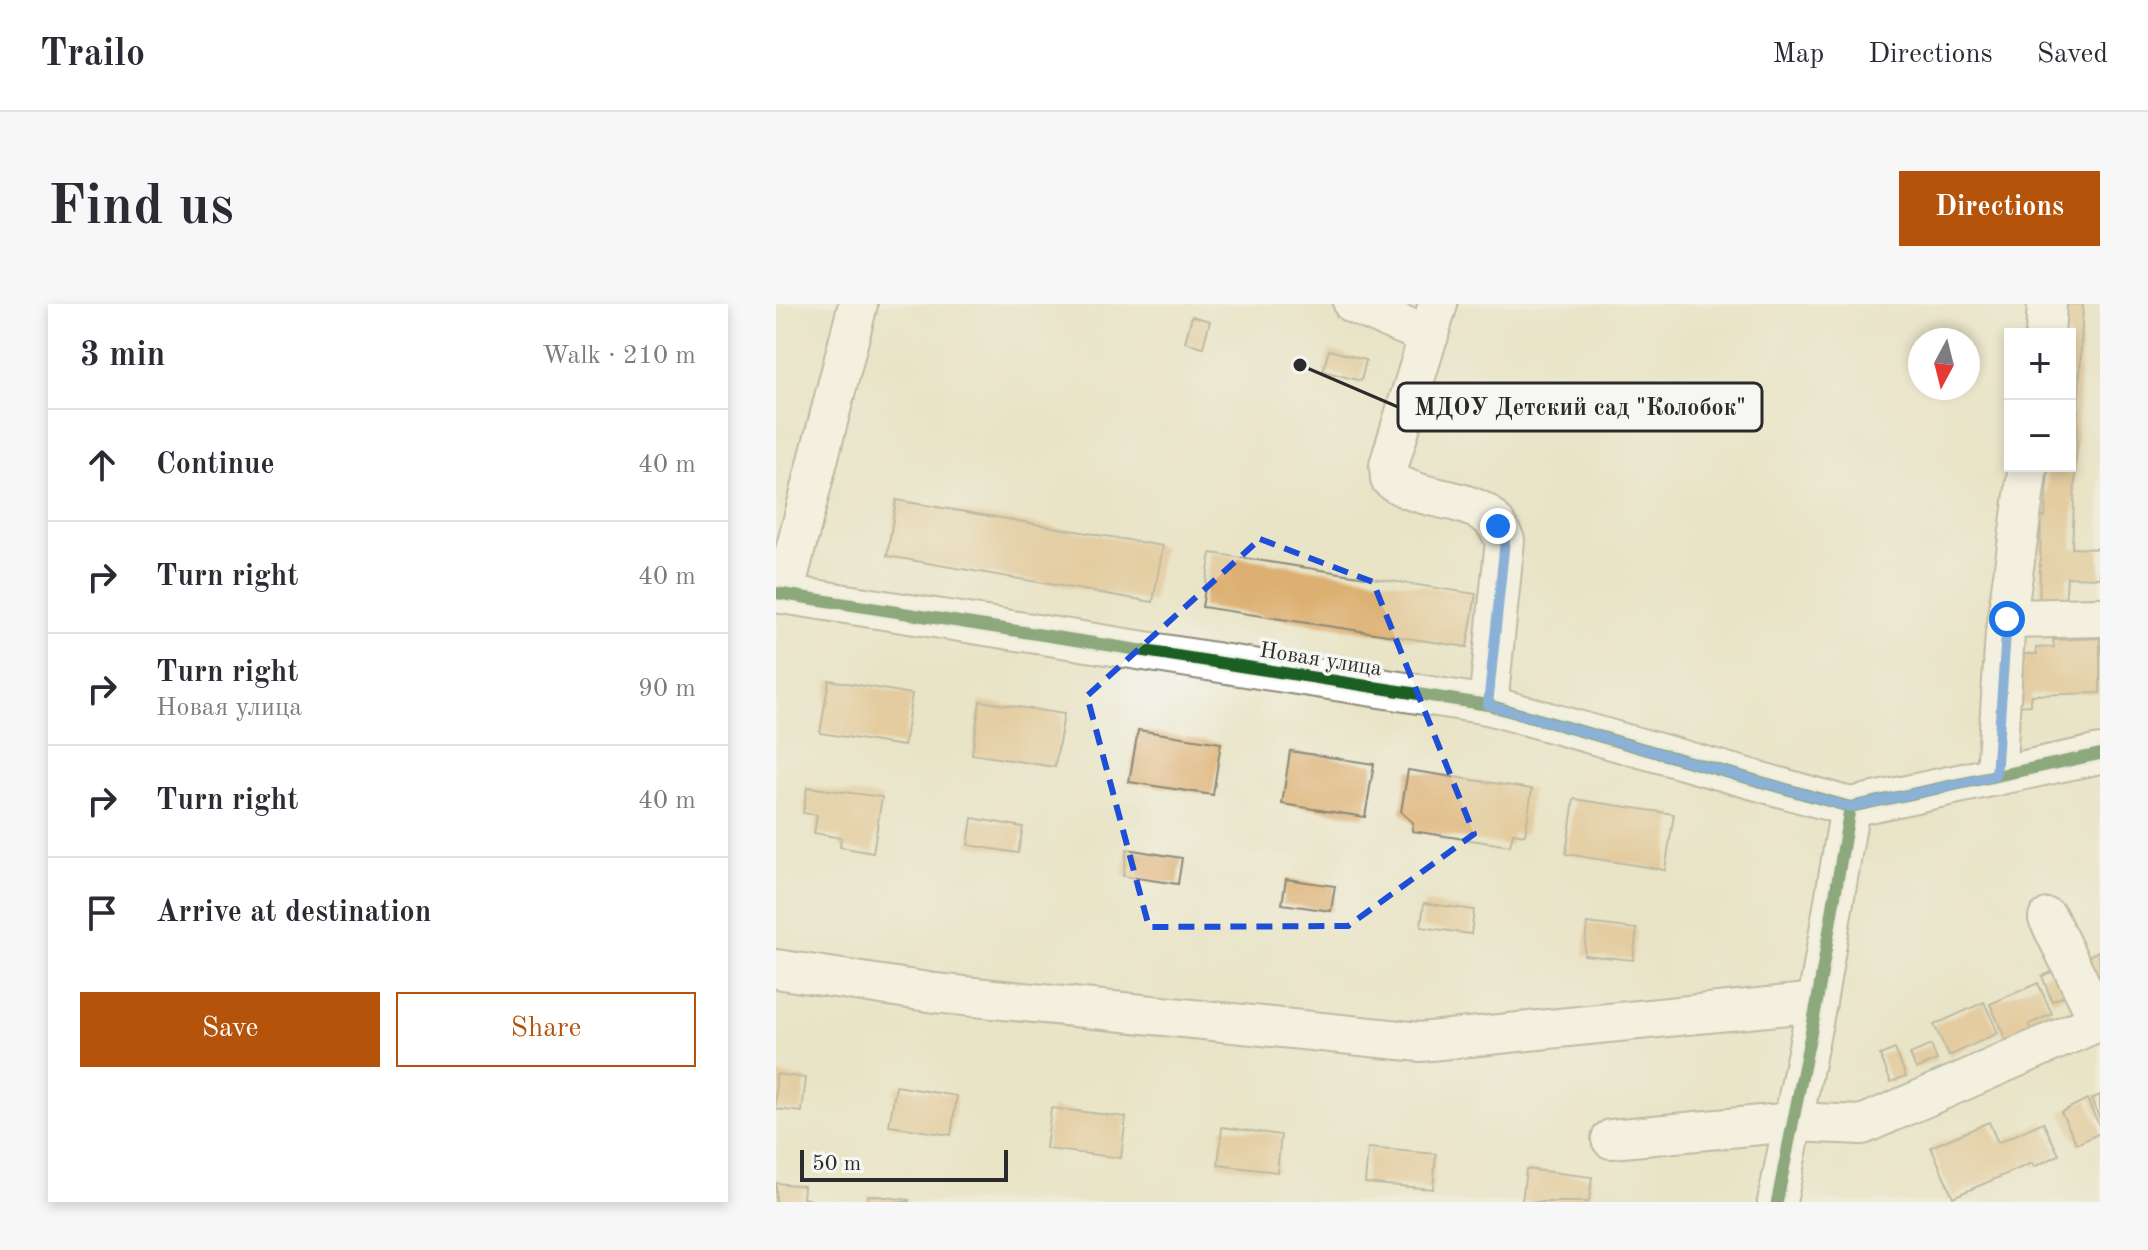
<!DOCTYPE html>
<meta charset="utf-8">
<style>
body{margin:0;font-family:"Old Standard TT",serif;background:#f7f7f7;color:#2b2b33}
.controls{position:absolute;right:24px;top:24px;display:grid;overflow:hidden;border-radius:0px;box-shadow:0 4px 12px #0003}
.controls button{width:72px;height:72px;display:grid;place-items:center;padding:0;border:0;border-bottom:2px solid #e1e1e2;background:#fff;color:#2b2b33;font:40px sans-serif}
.compass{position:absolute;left:1132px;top:24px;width:72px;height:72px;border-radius:50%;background:#fff;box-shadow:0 4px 12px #0003;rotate:187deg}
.scale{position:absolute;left:24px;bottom:20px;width:208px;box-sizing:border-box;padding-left:8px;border:4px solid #2b2b2b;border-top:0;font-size:22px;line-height:28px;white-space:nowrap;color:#2b2b2b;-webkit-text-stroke:6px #f6f6f2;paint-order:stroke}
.stop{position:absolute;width:24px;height:24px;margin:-18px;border:6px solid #1a73e8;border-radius:50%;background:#fff}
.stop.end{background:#1a73e8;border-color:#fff;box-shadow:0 2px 8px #0008}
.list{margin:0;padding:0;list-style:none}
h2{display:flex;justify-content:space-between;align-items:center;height:104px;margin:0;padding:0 32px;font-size:34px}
h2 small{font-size:26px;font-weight:400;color:#7c7c81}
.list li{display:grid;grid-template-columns:52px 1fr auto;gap:24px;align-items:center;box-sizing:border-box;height:112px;padding:0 32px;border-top:2px solid #e1e1e2}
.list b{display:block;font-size:30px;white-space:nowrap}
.list p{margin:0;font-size:26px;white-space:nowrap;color:#7c7c81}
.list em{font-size:26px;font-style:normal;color:#7c7c81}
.actions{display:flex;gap:16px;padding:24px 32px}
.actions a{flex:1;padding:18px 0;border:2px solid #b45309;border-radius:0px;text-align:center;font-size:28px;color:#b45309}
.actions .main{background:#b45309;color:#fff}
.icon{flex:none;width:44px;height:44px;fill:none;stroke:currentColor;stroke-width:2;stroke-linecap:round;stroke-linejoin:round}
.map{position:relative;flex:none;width:1324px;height:898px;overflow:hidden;border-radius:0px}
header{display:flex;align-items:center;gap:48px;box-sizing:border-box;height:112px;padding:0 40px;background:#fff;border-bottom:2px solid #e1e1e2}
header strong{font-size:38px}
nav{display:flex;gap:44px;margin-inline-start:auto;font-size:28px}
.intro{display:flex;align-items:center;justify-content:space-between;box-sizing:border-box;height:192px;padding:0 48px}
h1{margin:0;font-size:56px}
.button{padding:20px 36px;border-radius:0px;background:#b45309;color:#fff;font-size:28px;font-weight:700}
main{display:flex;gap:48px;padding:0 48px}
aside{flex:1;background:#fff;border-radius:0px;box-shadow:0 4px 12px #0003}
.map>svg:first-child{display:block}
.building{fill:#ddb072}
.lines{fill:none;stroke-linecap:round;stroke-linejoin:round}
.minor-casing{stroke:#8a8878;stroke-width:42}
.minor{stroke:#fff;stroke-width:38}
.cycleway-casing{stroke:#f6f6f2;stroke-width:17}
.cycleway{stroke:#1b5e20;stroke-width:12}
.route{stroke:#1a73e8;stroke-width:10}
.marked{fill:none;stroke:#1d4ed8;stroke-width:6;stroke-dasharray:16 10;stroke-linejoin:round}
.labels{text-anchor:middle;stroke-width:7;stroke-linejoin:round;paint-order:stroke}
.street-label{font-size:22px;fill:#2b2b2b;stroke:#f6f6f2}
.leader{fill:none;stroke:#2b2b2b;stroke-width:3}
.callout-dot{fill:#2b2b2b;stroke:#f6f6f2;stroke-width:3}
.callout{fill:#f6f6f2;stroke:#2b2b2b;stroke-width:3}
.callout-label{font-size:24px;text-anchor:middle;font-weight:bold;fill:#2b2b2b}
</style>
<header>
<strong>Trailo</strong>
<nav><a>Map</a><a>Directions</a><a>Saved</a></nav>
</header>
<div class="intro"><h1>Find us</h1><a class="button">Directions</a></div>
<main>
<aside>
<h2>3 min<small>Walk · 210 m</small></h2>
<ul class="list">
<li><svg class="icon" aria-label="ahead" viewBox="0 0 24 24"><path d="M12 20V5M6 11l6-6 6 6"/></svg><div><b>Continue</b></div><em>40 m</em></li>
<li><svg class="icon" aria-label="right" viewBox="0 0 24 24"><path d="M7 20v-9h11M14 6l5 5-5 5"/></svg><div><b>Turn right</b></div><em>40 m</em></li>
<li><svg class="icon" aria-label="right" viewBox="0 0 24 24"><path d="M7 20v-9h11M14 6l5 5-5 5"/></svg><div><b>Turn right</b><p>Новая улица</p></div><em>90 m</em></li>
<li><svg class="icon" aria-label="right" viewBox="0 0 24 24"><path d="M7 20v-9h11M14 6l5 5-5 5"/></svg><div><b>Turn right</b></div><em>40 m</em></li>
<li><svg class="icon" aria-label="arrive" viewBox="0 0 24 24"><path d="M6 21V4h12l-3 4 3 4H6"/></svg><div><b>Arrive at destination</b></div></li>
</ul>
<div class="actions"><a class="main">Save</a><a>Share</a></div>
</aside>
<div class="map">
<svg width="1324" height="898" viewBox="0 0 1324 898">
<rect width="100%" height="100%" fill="#f6f6f2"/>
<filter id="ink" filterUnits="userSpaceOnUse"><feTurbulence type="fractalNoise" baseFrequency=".0125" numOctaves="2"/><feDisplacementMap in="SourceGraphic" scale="16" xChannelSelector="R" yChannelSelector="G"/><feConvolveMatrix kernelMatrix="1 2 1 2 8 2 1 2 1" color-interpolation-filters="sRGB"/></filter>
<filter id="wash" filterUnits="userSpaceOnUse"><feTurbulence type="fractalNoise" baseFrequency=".006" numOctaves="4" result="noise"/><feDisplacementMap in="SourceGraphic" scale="32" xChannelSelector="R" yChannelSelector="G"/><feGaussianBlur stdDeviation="1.8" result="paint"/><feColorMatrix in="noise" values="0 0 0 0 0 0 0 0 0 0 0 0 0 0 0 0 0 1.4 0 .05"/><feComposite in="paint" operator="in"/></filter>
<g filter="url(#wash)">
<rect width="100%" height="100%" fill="#e9e4c6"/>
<g id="blocks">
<g class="building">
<path d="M1278 0H1307L1296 244 1324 245V274L1291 273 1288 313H1263L1265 212 1269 213 1272 162H1294V30H1278Z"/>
<path d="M416 12 434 17 427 43 409 38Z"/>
<path d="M553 46 590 56 585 77 547 67Z"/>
<path d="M120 196 387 242 377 298 111 252Z"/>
<path d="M435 249 700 290 691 343 426 303Z"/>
<path d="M1324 334V389L1255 391V401L1240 402 1239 362H1248V350H1261L1260 344 1278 343 1277 336Z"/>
<path d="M53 376 136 390 128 442 44 429Z"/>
<path d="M204 397 288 410 279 463 196 450Z"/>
<path d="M362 426 445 439 437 491 353 478Z"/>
<path d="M514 447 598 460 589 513 506 500Z"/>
<path d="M632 466 756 485 749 531 737 529 734 542 636 527 637 519 625 508Z"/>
<path d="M31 483 106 493 97 549 64 543 65 534 38 529 41 511 27 509Z"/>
<path d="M798 495 898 510 889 566 790 550Z"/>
<path d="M196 514 247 523 242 549 192 541Z"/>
<path d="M351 545 406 554 402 580 347 572Z"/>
<path d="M510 575 559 582 555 607 506 600Z"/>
<path d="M648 599 698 606 695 630 645 623Z"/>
<path d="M811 619 861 625 857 656 808 651Z"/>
<path d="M1323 647 1324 677 1319 680 1306 655Z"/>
<path d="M1285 664 1296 689 1276 697 1266 672Z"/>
<path d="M1262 679 1276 710 1253 720 1260 737 1235 748 1214 700Z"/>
<path d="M1208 698 1222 729 1173 752 1158 721Z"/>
<path d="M1155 741 1161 756 1140 765 1134 750Z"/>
<path d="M1119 745 1130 772 1115 778 1104 751Z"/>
<path d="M0 770 30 774 26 808 0 805Z"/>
<path d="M120 782 181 792 175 831 113 822Z"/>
<path d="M1324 791V815L1315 795Z"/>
<path d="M1311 795 1324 823V829L1301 840 1285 808Z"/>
<path d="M275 804 350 813 345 854 270 845Z"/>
<path d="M1213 818 1222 839 1267 818 1283 851 1258 863 1256 859 1177 893 1155 843Z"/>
<path d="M446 823 505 831 501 868 442 861Z"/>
<path d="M592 844 660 850 657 885 589 879Z"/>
<path d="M750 865 816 873 813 898H746Z"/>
<path d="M0 879 28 882 27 894 33 895 32 898H0Z"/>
<path d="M92 891 133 896V898H91Z"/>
</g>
</g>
</g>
<g filter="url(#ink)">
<use href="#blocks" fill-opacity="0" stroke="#8a8878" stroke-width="2"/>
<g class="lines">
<g class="minor-casing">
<g id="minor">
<path d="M577 0 653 32"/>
<path d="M662 0 613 161 614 175C641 196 682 192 710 210 719 216 724 227 729 236L712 401"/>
<path d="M1269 30 1271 0"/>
<path d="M0 289 712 401 1074 503 1324 450"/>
<path d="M8 290 82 0"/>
<path d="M1231 315 1324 313"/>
<path d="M1220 472 1229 329 1252 162"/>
<path d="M1272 614 1323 718"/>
<path d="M0 665 159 689 644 738 1041 698"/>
<path d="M835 835 1017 818 1086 821 1324 717"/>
<path d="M1001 898 1041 698 1074 503"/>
</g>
</g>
<use href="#minor" class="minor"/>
<g class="cycleway-casing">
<g id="cycleway">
<path d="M0 289 712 401 1074 503 1324 450"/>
<path d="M1001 898 1041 698 1074 503"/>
</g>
</g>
<use href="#cycleway" class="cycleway"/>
</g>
</g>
<g class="lines" filter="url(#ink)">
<path class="route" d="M722 222 729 236 712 401 1074 503 1220 472 1231 315"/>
</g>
<path d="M0 0H1324V898H0ZM484 235 597 278 698 530 572 622 373 623 311 392Z" fill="#e9e4c6" fill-opacity=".55" fill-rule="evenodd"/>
<path class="marked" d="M484 235 597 278 698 530 572 622 373 623 311 392Z"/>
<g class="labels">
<g class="street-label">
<text transform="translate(545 354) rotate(9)" y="8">Новая улица</text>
</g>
</g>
<path class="leader" d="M524 61L622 103"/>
<circle class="callout-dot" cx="524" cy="61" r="8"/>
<rect class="callout" x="622" y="79" width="364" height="48" rx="8"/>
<g class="callout-label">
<text x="804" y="111">МДОУ Детский сад "Колобок"</text>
</g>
</svg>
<div class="controls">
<button>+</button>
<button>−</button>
</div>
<svg class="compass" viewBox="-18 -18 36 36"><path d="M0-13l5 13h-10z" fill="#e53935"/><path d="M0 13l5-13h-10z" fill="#7c7c81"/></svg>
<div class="scale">50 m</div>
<div class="stop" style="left:1231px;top:315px"></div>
<div class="stop end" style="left:722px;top:222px"></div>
</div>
</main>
